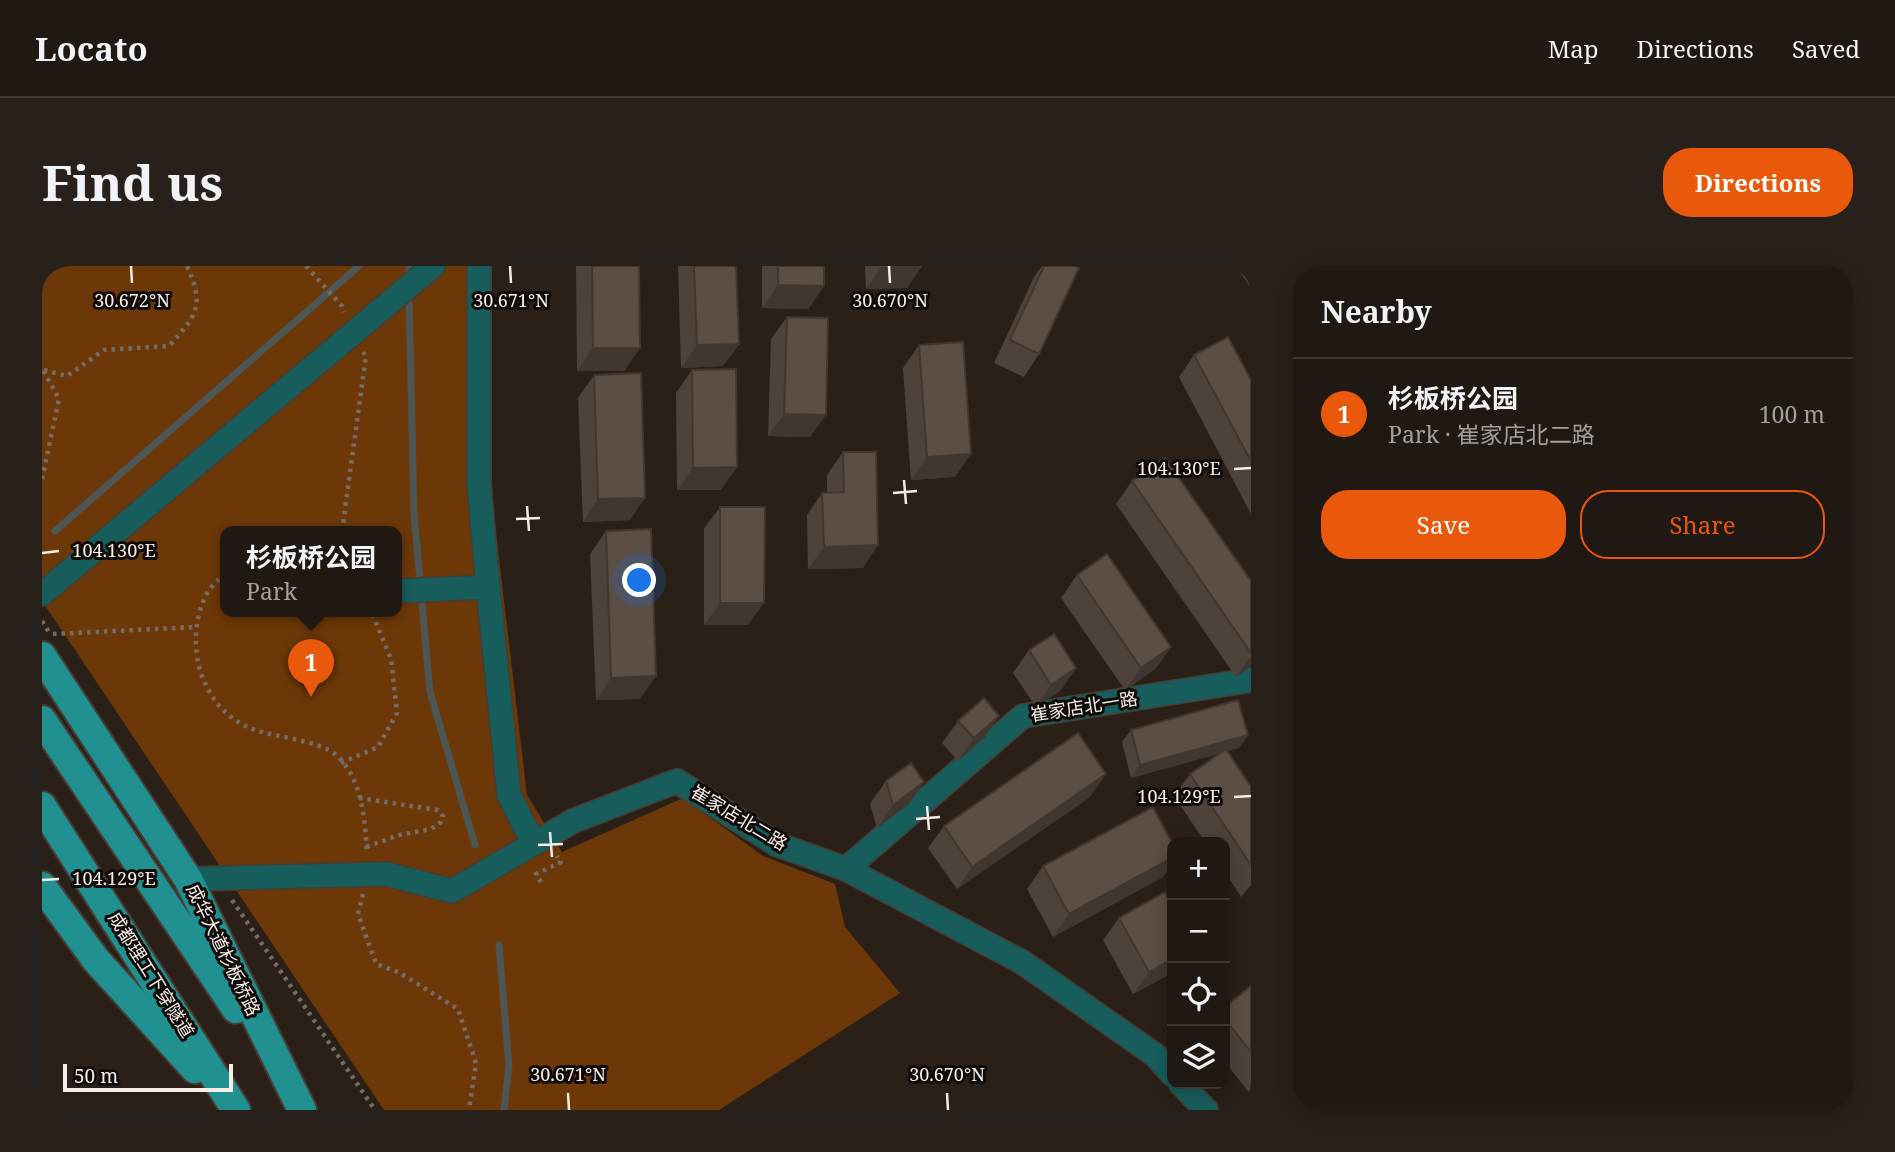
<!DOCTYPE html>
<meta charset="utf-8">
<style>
body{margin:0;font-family:"Noto Serif","Noto Sans SC",serif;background:#28211b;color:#f1f3f6}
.controls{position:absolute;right:21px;bottom:21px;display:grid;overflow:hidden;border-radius:14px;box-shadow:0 4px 18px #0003}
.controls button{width:63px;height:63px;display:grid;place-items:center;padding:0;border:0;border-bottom:2px solid #3d3732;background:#201812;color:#f1f3f6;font:35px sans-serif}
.scale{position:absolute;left:21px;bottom:18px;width:170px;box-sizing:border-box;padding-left:7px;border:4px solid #f5ede7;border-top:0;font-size:19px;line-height:24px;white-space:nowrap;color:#f5ede7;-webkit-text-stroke:5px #100b08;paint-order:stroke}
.you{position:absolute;left:598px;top:315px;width:24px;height:24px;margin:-18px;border:5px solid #fff;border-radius:50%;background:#1a73e8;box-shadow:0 0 0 10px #1a73e833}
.badge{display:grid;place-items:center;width:46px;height:46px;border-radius:50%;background:#ea580c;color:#fff;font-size:23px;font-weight:700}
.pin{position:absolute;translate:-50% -58px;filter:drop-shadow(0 2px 4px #0008)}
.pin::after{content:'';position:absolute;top:37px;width:24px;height:21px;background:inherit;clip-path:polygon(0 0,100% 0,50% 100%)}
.popup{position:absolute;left:178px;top:260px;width:182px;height:91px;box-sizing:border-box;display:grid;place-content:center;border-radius:14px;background:#201812;filter:drop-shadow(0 2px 5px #0005);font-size:23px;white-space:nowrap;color:#a2a09f}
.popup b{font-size:26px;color:#f1f3f6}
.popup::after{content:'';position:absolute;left:50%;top:100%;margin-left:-14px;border:14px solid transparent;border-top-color:#201812}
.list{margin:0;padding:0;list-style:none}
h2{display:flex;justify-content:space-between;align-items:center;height:91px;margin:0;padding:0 28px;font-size:30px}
h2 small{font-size:23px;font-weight:400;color:#a2a09f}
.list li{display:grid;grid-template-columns:46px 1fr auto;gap:21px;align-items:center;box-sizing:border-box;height:112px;padding:0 28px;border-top:2px solid #3d3732}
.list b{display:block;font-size:26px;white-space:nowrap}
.list p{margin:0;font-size:23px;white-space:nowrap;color:#a2a09f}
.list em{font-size:23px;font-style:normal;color:#a2a09f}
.actions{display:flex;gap:14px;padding:21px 28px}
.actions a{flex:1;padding:16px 0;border:2px solid #ea580c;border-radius:28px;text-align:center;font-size:24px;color:#ea580c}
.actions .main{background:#ea580c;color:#fff}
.icon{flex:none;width:38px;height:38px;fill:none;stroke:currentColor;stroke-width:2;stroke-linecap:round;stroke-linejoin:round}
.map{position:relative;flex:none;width:1209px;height:844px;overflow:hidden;border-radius:28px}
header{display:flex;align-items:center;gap:42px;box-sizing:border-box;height:98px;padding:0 35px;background:#201812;border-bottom:2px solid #3d3732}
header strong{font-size:33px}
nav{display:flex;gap:38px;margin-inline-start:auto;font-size:24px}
.intro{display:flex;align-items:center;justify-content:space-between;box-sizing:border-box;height:168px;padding:0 42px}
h1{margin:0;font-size:49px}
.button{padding:18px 32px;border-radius:28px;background:#ea580c;color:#fff;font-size:24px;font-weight:700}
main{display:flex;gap:42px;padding:0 42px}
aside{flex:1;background:#201812;border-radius:28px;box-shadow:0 4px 18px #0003}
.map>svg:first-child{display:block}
.green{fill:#6c3808;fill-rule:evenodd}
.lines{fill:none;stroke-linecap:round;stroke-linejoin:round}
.stream{stroke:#4c5654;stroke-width:7}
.minor-casing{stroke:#473d35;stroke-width:26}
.major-casing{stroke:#473d35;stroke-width:32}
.path{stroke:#766c65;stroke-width:4.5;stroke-dasharray:3.5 5;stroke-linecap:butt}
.minor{stroke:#165d5c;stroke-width:23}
.major{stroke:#209090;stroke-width:28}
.wall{fill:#4e433b}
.shaded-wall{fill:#403730}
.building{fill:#5b4e45;stroke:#403730;stroke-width:2}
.ticks{fill:none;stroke:#f5ede7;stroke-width:2.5}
.labels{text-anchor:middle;stroke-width:6;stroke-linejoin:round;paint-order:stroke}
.street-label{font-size:18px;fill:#f5ede7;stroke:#100b08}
.ticks-label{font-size:18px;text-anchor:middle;fill:#f5ede7;stroke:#100b08;stroke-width:6;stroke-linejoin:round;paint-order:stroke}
</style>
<header>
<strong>Locato</strong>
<nav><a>Map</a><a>Directions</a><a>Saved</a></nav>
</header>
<div class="intro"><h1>Find us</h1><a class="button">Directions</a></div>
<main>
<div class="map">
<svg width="1209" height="844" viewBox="0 0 1209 844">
<rect width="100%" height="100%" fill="#2b2018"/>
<path class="green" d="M0 0H443L451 242 485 529 520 586 641 532 721 590 793 618 803 661 858 727 677 844H342L0 335ZM183 265H355V345H183Z"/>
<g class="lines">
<g class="stream">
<path d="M367 0V15"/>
<path d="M367 27 372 248 388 426 433 579"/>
<path d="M13 265 317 0"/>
<path d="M457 679 467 800 462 844"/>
</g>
<g class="minor-casing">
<g id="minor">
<path d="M437 0V219L446 321 467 529 491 577"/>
<path d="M355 325 446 321"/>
<path d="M0 328 391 0"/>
<path d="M804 603 981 450 1209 414"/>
<path d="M146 613 344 608 410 625 531 555 635 515 734 578 804 603 980 696 1113 789 1130 808"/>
<path d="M1139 818 1164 844"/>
</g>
</g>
<g class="major-casing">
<g id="major">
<path d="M0 390 146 613 260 844"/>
<path d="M0 454 194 743"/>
<path d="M0 540 194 844"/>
<path d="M0 620 54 694 153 803"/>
</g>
</g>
<g class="path">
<path d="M264 0 300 40 302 46"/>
<path d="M2 104 25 110 62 84 127 80C155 49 163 40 145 0"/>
<path d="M0 213 17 133 1 104"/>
<path d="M300 265 324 90 321 86"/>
<path d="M183 307C177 314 167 322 163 331 141 380 159 445 213 464 233 471 279 475 294 489 321 513 323 556 325 588"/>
<path d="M0 355 7 366"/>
<path d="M11 368 153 361"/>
<path d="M299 497 336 481 355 447 349 393 329 345"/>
<path d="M317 532 396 544 401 550 399 556 389 563 357 569 324 581"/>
<path d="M499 616 494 608 519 596 515 590"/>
<path d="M321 628 316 648 334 698 358 707 416 743 434 797 427 844"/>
<path d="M190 634 333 844"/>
</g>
<use href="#minor" class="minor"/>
<use href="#major" class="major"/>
</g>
<g class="wall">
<path d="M534 0H597L598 82 582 105H535Z"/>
<path d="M636 0H694L697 78 681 100 639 102Z"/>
<path d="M720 0H782V20L766 43 720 42Z"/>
<path d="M823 0H880L865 22 824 23Z"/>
<path d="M1000 0H1032L997 88 982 111 952 97 992 11Z"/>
<path d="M1194 0H1209V22Z"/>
<path d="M745 51 768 171 726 170 729 73Z"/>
<path d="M877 79 913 211 869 214 861 102Z"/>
<path d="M1152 89 1209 114V248L1137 111Z"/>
<path d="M650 104 679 224H635L634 127Z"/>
<path d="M552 109 588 254 541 256 536 132Z"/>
<path d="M801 186 821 302 766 303 765 249 780 227H785V209Z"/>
<path d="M1090 215 1209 315V400L1194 411 1074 238Z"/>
<path d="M678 241 706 359H662V263Z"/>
<path d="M564 265 598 433 554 434 548 288Z"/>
<path d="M1035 309 1129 381 1113 403 1083 424 1019 332Z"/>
<path d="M987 384 1034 402 1018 425 994 441 971 407Z"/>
<path d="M957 450 942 472 916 495 900 477 916 455Z"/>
<path d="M1089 464 1197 482 1185 485 1209 521V619L1199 631 1183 606V576H1163L1132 530 1148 508 1179 487 1089 512 1080 476Z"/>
<path d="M844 515 882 516 867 538 835 562 828 538Z"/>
<path d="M1048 531 915 623 886 582 902 560Z"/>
<path d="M1130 577V598L1121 611 1011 671 985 623 1001 600Z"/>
<path d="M1130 640V707L1091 728 1061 674 1077 652Z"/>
<path d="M1209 720V829L1183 796V741Z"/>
</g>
<g class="shaded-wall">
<path d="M880 0 865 22 824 23 840 1Z"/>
<path d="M736 19 782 20 766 43 720 42Z"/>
<path d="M697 78 681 100 639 102 655 79Z"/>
<path d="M551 82H598L582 105H535Z"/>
<path d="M742 148 784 149 768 171 726 170Z"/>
<path d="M929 188 913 211 869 214 885 191Z"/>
<path d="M695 201 679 224H635L651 202Z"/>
<path d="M603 232 588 254 541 256 556 233Z"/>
<path d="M836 279 821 302 766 303 782 281Z"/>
<path d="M678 337H722L706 359H662Z"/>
<path d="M1129 381 1113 403 1083 424 1099 402Z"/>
<path d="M1209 390V400L1194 411Z"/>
<path d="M1034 402 1018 425 994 441 1009 419Z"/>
<path d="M614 410 598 433 554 434 569 412Z"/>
<path d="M957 450 942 472 916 495 932 472Z"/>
<path d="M1206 469 1197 482 1089 512 1098 499Z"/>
<path d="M1064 508 1048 531 915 623 930 601Z"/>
<path d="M882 516 867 538 835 562 851 539Z"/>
<path d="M1130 592V598L1121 611 1011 671 1027 648Z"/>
<path d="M1130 693V707L1091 728 1107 706Z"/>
</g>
<g class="building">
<path d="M550 0H597L598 82H551Z"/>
<path d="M652 0H694L697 78 655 79Z"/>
<path d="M736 0H782V20L736 19Z"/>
<path d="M1002 0H1032L1037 2 997 88 968 74Z"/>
<path d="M745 51 786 52 784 149 742 148Z"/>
<path d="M1186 71 1209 114V195L1152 89Z"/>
<path d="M921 76 929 188 885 191 877 79Z"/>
<path d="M694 103 695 201 651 202 650 104Z"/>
<path d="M599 107 603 232 556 233 552 109Z"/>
<path d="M801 186H834L836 279 782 281 780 227 802 226Z"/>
<path d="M1123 192 1209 315V387L1090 215Z"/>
<path d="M678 241H723L722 337H678Z"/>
<path d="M609 263 614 410 569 412 564 265Z"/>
<path d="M1065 288 1129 381 1099 402 1035 309Z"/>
<path d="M1012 368 1034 402 1009 419 987 384Z"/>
<path d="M942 432 957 450 932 472 916 455Z"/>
<path d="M1196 434 1206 469 1098 499 1089 464Z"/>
<path d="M1036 467 1064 508 930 601 902 560Z"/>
<path d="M1184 483 1209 521V599L1148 508Z"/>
<path d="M869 497 882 516 851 539 844 515Z"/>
<path d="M1111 541 1130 577V592L1027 648 1001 600Z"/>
<path d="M1123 626 1130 640V693L1107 706 1077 652Z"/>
<path d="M1209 720V786L1183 753V741Z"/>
</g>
<path class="ticks" d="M89 0 90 17M468 0 469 17M847 0 848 17M1192 203 1209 202M862 214 864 238M851 227 875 225M485 240 487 265M474 253 498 252M0 287 17 285M1192 531 1209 530M885 540 887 564M874 553 898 551M508 566 510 591M496 579 521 578M0 614 17 613M526 827 527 844M905 827 906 844"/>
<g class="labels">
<g class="street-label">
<text transform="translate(1042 441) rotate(-9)" y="6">崔家店北一路</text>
<text transform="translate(697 552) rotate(31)" y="6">崔家店北二路</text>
<text transform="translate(181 684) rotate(64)" y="6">成华大道杉板桥路</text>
<text transform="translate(109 709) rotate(58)" y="6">成都理工下穿隧道</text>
</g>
</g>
<g class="ticks-label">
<text x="90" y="41">30.672°N</text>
<text x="469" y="41">30.671°N</text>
<text x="848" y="41">30.670°N</text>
<text x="1137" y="209">104.130°E</text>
<text x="72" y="291">104.130°E</text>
<text x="1137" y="537">104.129°E</text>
<text x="72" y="619">104.129°E</text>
<text x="526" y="815">30.671°N</text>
<text x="905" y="815">30.670°N</text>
</g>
</svg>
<div class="controls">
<button>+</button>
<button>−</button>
<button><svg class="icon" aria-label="locate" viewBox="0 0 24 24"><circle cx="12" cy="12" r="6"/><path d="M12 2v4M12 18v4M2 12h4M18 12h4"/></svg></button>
<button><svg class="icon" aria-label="layers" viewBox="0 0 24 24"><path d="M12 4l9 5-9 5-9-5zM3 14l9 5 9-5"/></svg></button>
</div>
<div class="scale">50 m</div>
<div class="you"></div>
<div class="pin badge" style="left:269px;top:431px">1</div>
<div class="popup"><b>杉板桥公园</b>Park</div>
</div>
<aside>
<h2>Nearby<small></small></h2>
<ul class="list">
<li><span class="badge">1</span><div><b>杉板桥公园</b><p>Park · 崔家店北二路</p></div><em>100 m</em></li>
</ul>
<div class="actions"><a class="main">Save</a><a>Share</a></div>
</aside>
</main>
